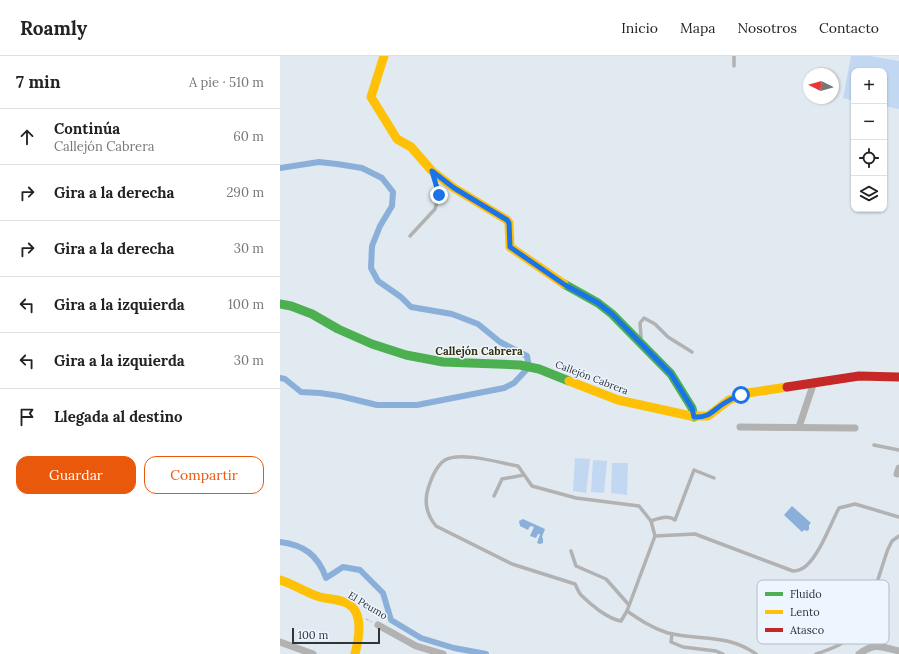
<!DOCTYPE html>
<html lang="es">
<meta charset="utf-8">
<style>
body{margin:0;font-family:Lora,serif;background:#f2f2f2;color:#222}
.controls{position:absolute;right:12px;top:12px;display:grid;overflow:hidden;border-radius:8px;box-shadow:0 1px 3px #0004}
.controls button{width:36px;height:36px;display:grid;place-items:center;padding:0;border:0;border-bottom:1px solid #e0e0e0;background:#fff;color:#222;font:20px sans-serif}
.compass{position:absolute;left:523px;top:12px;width:36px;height:36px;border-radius:50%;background:#fff;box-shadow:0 1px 3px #0004;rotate:275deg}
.scale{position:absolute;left:12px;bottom:10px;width:88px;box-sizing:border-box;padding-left:4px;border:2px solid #30353a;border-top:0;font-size:11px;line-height:14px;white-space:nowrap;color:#30353a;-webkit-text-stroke:3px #edf5fe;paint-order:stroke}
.stop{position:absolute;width:12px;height:12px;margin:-9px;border:3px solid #1a73e8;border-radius:50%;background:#fff}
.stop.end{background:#1a73e8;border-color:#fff;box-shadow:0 1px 4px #0008}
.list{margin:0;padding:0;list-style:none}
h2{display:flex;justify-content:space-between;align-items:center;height:52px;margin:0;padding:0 16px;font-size:17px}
h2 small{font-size:13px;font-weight:400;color:#767676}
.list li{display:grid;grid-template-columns:26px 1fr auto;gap:12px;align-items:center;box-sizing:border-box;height:56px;padding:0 16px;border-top:1px solid #e0e0e0}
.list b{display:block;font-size:15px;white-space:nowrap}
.list p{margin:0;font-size:13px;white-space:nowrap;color:#767676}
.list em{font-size:13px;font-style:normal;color:#767676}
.actions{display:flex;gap:8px;padding:12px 16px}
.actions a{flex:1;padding:9px 0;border:1px solid #ea580c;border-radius:12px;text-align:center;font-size:14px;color:#ea580c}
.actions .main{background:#ea580c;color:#fff}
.icon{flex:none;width:22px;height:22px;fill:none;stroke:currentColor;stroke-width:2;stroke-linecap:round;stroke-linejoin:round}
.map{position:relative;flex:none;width:619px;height:598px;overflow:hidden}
header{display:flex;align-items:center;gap:24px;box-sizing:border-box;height:56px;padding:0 20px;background:#fff;border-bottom:1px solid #e0e0e0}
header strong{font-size:19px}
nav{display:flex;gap:22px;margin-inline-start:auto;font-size:14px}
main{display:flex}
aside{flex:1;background:#fff}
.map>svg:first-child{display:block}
.green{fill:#c2d8f2}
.water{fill:#8ab0d9}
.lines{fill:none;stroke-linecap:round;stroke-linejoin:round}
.canal{stroke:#8ab0d9;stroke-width:6}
.path{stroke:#abaeae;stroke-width:1;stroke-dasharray:3 2;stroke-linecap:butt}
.lane{stroke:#b1b2b1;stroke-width:3.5}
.street{stroke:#b1b2b1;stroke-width:7}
.fast{stroke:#4caf50;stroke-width:9}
.slow{stroke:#ffc107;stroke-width:9}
.jam{stroke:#c62828;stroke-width:9}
.route{stroke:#1a73e8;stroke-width:5}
.labels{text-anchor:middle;stroke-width:3;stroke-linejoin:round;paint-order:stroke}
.street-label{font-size:10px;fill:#30353a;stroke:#edf5fe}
.neighbourhood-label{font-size:11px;font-weight:bold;fill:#363308;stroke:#edf5fe}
.key{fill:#edf5fe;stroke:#b4bbc3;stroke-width:1}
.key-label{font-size:11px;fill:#30353a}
</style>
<header>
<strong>Roamly</strong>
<nav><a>Inicio</a><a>Mapa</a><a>Nosotros</a><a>Contacto</a></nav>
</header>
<main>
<aside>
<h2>7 min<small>A pie · 510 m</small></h2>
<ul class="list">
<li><svg class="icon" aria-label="ahead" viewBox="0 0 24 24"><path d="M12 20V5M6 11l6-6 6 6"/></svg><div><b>Continúa</b><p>Callejón Cabrera</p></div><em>60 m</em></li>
<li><svg class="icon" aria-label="right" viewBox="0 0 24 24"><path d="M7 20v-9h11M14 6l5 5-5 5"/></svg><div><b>Gira a la derecha</b></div><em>290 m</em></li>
<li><svg class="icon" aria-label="right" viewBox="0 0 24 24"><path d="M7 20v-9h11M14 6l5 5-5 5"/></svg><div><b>Gira a la derecha</b></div><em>30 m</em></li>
<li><svg class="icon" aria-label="left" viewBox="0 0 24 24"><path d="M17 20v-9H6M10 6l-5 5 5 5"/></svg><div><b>Gira a la izquierda</b></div><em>100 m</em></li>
<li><svg class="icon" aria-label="left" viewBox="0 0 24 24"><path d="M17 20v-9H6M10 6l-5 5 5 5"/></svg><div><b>Gira a la izquierda</b></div><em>30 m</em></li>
<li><svg class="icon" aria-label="arrive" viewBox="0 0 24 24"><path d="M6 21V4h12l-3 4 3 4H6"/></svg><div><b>Llegada al destino</b></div></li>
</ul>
<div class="actions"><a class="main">Guardar</a><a>Compartir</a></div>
</aside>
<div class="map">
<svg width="619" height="598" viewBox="0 0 619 598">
<rect width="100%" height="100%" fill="#e1e9f1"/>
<g class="green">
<path d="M571 0H590L619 5V53L604 50V15H574V45L563 42Z"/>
<path d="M295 402 310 403 306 437 293 435Z"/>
<path d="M313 404 327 405 324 437 311 436Z"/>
<path d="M332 407H348L347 439 331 437Z"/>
</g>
<g class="water">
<path d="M512 450 531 467 529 469V473L528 475 524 474 522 476 504 459Z"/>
<path d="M243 463 265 473 262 481 263 483V487L260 488 257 487 260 478H258L256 482 250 480 254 471 250 470 248 474 240 470 239 465Z"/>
</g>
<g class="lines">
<g class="canal">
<path d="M0 112 39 106 57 108 82 112 102 122 113 136 112 150 100 170 92 190 91 212 98 225 121 241 131 251 172 258 198 268 220 286 247 300 249 311 234 327 224 332 137 349H97L60 340 40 337 21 336 5 323 0 322"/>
<path d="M0 486C24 489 38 499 46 522L63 511 80 514 103 537 111 564 141 582 174 592 206 598"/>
</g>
<path class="path" d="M86 563 92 566"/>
<g class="lane">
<path d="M454 10V0"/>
<path d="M130 180 155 153 159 139 154 120"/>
<path d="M360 284 361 281 360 267 364 262 375 268 388 281 412 296"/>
<path d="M594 389 619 394"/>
<path d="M214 440 222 423 244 419"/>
<path d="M371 465 359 450 296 442 252 430 238 410C221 407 180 395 165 404 156 410 151 423 148 433 144 446 147 459 156 470L232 508 295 528C297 531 298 536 301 539 311 549 328 563 341 565L347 555C360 564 372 572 388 577 419 585 447 577 476 598"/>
<path d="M375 480 415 478 513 515C518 515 523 513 527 509 540 497 550 469 559 452L575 448 619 461"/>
<path d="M291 495 296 510 326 523 349 549"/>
<path d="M347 555 375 480 371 465C379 462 388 459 395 464L414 414 434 422"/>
<path d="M392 578 391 586 403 591 436 595 443 598"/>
<path d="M536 598C548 594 563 589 572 579 589 562 599 517 608 493L612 485 619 480"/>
</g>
<g class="street">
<path d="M460 371 575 372"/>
<path d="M519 371 534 326"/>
<path d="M617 418 619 412"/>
<path d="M98 569 136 590 163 598"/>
<path d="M0 586 33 598"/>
<path d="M579 598C596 586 600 591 619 595"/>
</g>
<g class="fast">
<path d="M284 228 318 247 332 258 391 318 412 352 414 361"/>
<path d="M0 248 11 250 32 258 58 273 92 288 126 299 163 306 240 309 259 313 289 325"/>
</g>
<g class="slow">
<path d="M104 0 91 41 117 83 131 91 152 115 174 132 227 164 229 167 230 191 284 228"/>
<path d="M289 325 338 344 411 360H428L449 344 468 337 507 331"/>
<path d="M0 524C14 528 26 537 40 541 48 543 56 543 64 546 85 553 79 582 75 598"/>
</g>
<path class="jam" d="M507 331 579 320 619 321"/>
</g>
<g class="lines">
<path class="route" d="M159 139 152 115 174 132 227 164 229 167 230 191 285 229 318 247 332 258 391 318 412 352 414 361C429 362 432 355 443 348 449 344 455 341 461 339"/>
</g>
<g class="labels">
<g class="street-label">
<text transform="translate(312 321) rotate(21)" y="4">Callejón Cabrera</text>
<text transform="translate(88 549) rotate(31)" y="4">El Peumo</text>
</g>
<g class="neighbourhood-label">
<text x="199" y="299">Callejón Cabrera</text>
</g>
</g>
<rect x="477" y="524" width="132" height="64" rx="6" class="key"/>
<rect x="485" y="536" width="18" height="4" fill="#4caf50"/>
<rect x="485" y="554" width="18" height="4" fill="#ffc107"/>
<rect x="485" y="572" width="18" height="4" fill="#c62828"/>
<g class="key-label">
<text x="510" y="542">Fluido</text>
<text x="510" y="560">Lento</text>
<text x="510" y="578">Atasco</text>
</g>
</svg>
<div class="controls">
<button>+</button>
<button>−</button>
<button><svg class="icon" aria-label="locate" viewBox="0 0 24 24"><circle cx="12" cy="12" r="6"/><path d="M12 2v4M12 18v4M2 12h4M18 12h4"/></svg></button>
<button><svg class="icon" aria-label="layers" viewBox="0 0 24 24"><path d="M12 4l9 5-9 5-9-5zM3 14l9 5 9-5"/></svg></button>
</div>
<svg class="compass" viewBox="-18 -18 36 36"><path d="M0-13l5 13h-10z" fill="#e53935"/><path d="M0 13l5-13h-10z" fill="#767676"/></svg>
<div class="scale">100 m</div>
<div class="stop" style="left:461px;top:339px"></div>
<div class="stop end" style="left:159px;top:139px"></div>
</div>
</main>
